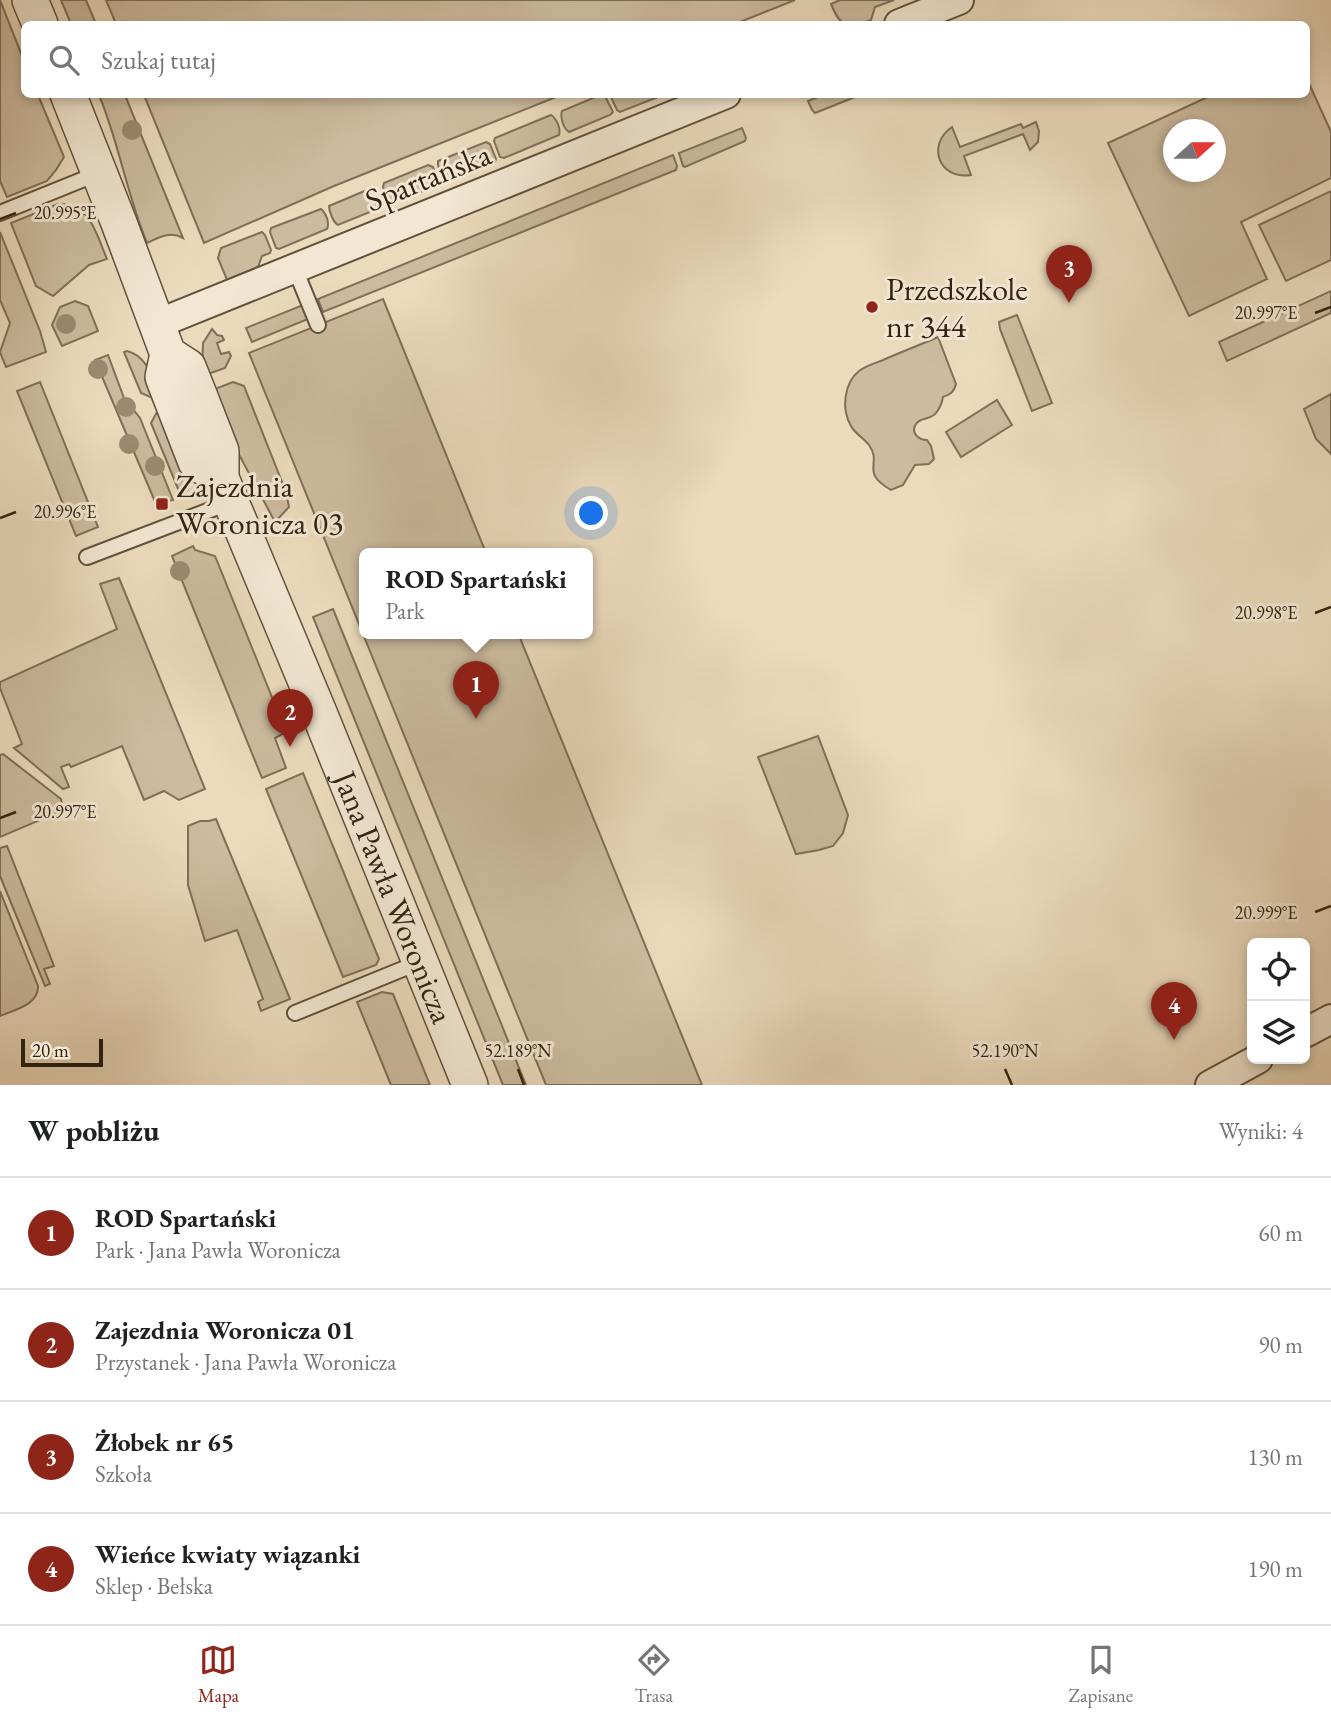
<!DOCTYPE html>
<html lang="pl">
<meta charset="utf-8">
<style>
body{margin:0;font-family:"EB Garamond",serif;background:#f2f2f2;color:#202124}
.controls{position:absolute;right:21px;bottom:21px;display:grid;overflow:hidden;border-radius:10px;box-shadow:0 4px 10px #0003}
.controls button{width:63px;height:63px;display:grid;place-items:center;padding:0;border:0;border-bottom:2px solid #e0e0e0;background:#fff;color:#202124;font:35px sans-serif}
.compass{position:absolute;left:1163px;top:119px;width:63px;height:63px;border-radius:50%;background:#fff;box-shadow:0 4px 10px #0003;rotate:69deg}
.scale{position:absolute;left:21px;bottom:18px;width:82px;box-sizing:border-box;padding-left:7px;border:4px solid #332311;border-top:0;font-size:19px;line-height:24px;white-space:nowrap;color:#332311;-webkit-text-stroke:5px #f2e7d3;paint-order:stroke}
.you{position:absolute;left:592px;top:514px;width:24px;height:24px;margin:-18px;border:5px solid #fff;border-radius:50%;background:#1a73e8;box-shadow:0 0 0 10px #1a73e833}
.badge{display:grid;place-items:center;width:46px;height:46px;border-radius:50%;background:#8f2418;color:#fff;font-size:23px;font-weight:700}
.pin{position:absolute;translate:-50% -58px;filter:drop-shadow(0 2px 4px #0008)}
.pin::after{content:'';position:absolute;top:37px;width:24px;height:21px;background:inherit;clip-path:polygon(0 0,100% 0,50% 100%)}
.popup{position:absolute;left:359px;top:548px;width:234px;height:91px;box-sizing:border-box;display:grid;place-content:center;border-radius:10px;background:#fff;filter:drop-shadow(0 2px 5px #0005);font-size:23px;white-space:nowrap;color:#757577}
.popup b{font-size:26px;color:#202124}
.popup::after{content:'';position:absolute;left:50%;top:100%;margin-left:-14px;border:14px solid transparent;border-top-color:#fff}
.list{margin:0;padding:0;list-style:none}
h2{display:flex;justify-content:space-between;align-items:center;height:91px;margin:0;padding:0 28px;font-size:30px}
h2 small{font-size:23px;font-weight:400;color:#757577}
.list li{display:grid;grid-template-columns:46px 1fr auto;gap:21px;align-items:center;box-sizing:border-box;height:112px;padding:0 28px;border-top:2px solid #e0e0e0}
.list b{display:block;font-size:26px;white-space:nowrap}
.list p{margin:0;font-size:23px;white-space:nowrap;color:#757577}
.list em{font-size:23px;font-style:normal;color:#757577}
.icon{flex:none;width:38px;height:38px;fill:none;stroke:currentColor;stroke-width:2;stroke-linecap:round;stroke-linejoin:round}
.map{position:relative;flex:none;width:1331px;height:1085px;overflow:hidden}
.search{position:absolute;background:#fff;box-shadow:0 4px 10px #0003;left:21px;right:21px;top:21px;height:77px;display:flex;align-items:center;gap:18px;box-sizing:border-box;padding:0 24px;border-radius:10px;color:#757577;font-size:26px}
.sheet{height:539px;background:#fff}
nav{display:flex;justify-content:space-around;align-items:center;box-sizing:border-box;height:98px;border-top:2px solid #e0e0e0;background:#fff;font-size:19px;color:#757577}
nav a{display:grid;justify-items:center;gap:4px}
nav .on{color:#8f2418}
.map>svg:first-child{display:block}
.green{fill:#ccbb9f;stroke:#806f58;stroke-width:2;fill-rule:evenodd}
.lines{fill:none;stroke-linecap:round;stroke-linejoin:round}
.service-casing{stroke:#61513c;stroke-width:18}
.minor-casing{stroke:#61513c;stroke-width:32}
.tertiary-casing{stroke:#61513c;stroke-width:38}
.service{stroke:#f2e7d3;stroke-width:14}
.minor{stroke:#f2e7d3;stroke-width:28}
.tertiary{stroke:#f2e7d3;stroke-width:35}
.tree{fill:#9b8a71}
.ticks{fill:none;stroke:#332311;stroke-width:2.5}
.poi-dot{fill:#8f2418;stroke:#f2e7d3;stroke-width:2.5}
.labels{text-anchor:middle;stroke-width:6;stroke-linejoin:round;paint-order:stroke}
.street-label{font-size:32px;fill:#332311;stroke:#f2e7d3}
.poi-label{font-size:32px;fill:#332311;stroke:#f2e7d3;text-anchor:start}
.ticks-label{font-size:18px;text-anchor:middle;fill:#332311;stroke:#f2e7d3;stroke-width:6;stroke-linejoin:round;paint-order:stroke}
</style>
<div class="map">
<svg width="1331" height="1085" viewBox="0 0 1331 1085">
<rect width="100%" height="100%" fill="#ebdabc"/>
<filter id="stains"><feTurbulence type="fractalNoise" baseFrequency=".00286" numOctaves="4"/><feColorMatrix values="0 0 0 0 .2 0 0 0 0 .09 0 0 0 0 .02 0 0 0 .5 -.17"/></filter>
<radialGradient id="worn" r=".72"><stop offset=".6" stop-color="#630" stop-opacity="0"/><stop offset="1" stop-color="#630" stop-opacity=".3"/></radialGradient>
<g class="green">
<path d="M0 0 24 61V94L38 95 64 157 56 170 47 181 7 197 0 181Z"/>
<path d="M61 0H86L96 24H71Z"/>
<path d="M106 0H795L735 24H116Z"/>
<path d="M840 0H894L875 7 871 20C846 29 841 28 831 4Z"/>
<path d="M1307 79 1331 132V178L1241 222 1267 279 1189 316 1108 143 1212 95 1306 94ZM1174 130H1216V172H1174Z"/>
<path d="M99 95H125L183 238C170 231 160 237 147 243 127 195 119 143 99 95Z"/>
<path d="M144 95H561L334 186 204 243Z"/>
<path d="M600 95 605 96 613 112 610 115 569 132C563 128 560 117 562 111Z"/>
<path d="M610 95H663L620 112 617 110Z"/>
<path d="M823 95V94L860 95 815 113 812 110 808 101Z"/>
<path d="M551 115C557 119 561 129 559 135L504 158 500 157 494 141 495 138Z"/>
<path d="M1036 122 1039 131 1038 142 1030 150 1023 134 964 156 971 175C939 180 926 145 952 127L960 147 1021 124 1023 128Z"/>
<path d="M742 128 746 138 745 141 685 167 683 166 679 153Z"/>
<path d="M486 142 490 144 496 159 495 162 447 181 443 180 438 165V161Z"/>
<path d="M673 155 677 166 676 170 323 312 318 299Z"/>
<path d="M428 165 433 167 438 181 436 186 392 203 388 202 383 187 384 183Z"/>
<path d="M374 187 378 190 383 204 382 207 338 225C333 222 329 211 329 206Z"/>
<path d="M1331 191V260L1286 281 1259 225Z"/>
<path d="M58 204C91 203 96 234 107 259L89 265 53 296 36 286 11 223Z"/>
<path d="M321 209C326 213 330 223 327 229L279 249 276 248 270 232 271 228Z"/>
<path d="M0 232 40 331 46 352 6 367 0 352 10 323 0 300Z"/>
<path d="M262 232 265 235 271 250 270 253 262 256 258 267 227 280 218 258 221 248Z"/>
<path d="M1331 291V313L1227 361 1219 342Z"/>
<path d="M383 299 486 553H364V633H518L702 1085H546L249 353Z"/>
<path d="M75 301 88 306 98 331 62 346 52 325 60 307Z"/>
<path d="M303 305 308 319 252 342 246 328Z"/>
<path d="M1017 315 1052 403 1032 411 1000 329 999 322Z"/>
<path d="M212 329 217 335 222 336 224 340 217 343 221 354 229 352 231 356 225 368 202 376 203 343Z"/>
<path d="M938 337 956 384C954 392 951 394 943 397 942 403 940 408 936 413 931 420 920 417 916 424 910 433 919 440 927 440L931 446 934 459 929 464 915 465 903 485 891 490C859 471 883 465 869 445 864 438 855 434 851 426 841 409 844 383 859 371 865 366 875 363 883 360 901 352 920 345 938 337Z"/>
<path d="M127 351C147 356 152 377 159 393L150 397 141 393 124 352Z"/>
<path d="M108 355 124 398 140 418 173 500 156 504 95 360Z"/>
<path d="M40 382 98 527 76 536 17 391Z"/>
<path d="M233 382 244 386 286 492 289 507 275 522 212 404 207 392Z"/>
<path d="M1331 394V454L1316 439 1304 409Z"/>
<path d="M997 400 1012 425 961 457 946 432Z"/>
<path d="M165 409 191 479C191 487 187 491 181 496L151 423 157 412Z"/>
<path d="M193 546 195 550 215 556 286 732 275 738 286 768 262 778 172 556Z"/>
<path d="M119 578 205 789 179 800 164 791 144 800 122 746 71 767 69 764 61 767 69 787 63 789 14 748 22 744 0 688V682L117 629 100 584Z"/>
<path d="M333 609 526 1085H503L313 617Z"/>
<path d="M818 736 848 815 843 833 833 846 819 850 796 854 758 757Z"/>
<path d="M3 754 61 799 63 809 59 812 0 837V755Z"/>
<path d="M303 773 379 959 376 965 343 977 266 789Z"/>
<path d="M216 819 290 999 261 1011 258 1002 263 999 237 930 205 941 188 885V826L200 821H209Z"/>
<path d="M7 846 54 966 44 969 50 984 45 986 0 876V848Z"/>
<path d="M0 891 38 986C39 1005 14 1010 0 1016Z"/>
<path d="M382 992 393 994 430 1085H391L357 1002Z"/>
</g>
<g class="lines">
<g class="service-casing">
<g id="service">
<path d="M0 213 99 173"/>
<path d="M295 269 318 325"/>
<path d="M87 557 231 502"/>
<path d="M295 1013 420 962"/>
</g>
</g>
<g class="minor-casing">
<g id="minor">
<path d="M899 24 959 0"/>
<path d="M157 324 726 94"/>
<path d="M1305 1033 1331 1019"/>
<path d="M1210 1085 1258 1059"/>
</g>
</g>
<g class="tertiary-casing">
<g id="tertiary">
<path d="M30 0 40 24"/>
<path id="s1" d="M68 94 119 223 168 354 188 367 200 397 221 451V478L320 715 470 1085"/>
<path d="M168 354 163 377 196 462 221 478"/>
</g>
</g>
<use href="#service" class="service"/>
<use href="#minor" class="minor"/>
<use href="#tertiary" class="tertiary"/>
</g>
<g class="tree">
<circle cx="132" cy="130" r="10"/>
<circle cx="66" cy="324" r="10"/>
<circle cx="98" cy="369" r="10"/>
<circle cx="126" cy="407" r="10"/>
<circle cx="129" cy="444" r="10"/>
<circle cx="155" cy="466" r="10"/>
<circle cx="180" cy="571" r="10"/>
</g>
<path class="ticks" d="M0 219 16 213M1315 313 1331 307M0 518 16 512M1315 613 1331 607M0 818 16 812M1315 912 1331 906M518 1069 524 1085M1005 1069 1012 1085"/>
<g class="poi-dot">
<circle cx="872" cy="307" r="7"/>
<rect x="155" y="497" width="14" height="14" rx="3.5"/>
</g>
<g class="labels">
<g class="street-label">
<text transform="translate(428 177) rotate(-22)" y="11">Spartańska</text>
<text dy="11" stroke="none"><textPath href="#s1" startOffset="873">Jana Pawła Woronicza</textPath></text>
</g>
<g class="poi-label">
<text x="886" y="300">Przedszkole<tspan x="886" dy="37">nr 344</tspan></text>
<text x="176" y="497">Zajezdnia<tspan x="176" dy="37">Woronicza 03</tspan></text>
</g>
</g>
<g class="ticks-label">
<text x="65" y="219">20.995°E</text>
<text x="1266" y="319">20.997°E</text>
<text x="65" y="518">20.996°E</text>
<text x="1266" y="619">20.998°E</text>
<text x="65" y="818">20.997°E</text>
<text x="1266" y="919">20.999°E</text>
<text x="518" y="1057">52.189°N</text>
<text x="1005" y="1057">52.190°N</text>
</g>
<rect width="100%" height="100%" filter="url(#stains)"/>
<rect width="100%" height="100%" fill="url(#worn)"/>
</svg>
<div class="controls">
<button><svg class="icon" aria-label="locate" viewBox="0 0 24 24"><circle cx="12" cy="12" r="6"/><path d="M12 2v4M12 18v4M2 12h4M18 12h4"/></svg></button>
<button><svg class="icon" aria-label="layers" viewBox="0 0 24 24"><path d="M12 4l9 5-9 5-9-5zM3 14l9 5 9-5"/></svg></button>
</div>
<svg class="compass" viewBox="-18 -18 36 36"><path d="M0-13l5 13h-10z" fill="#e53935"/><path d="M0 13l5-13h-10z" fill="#757577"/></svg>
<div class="scale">20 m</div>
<div class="you"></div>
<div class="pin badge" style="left:476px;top:719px">1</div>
<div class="popup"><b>ROD Spartański</b>Park</div>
<div class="pin badge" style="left:290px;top:747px">2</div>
<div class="pin badge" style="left:1069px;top:303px">3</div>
<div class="pin badge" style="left:1174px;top:1040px">4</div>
<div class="search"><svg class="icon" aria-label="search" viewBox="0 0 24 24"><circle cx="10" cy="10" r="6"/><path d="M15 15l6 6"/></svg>Szukaj tutaj</div>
</div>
<section class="sheet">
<h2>W pobliżu<small>Wyniki: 4</small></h2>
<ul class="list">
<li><span class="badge">1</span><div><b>ROD Spartański</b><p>Park · Jana Pawła Woronicza</p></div><em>60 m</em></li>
<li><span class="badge">2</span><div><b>Zajezdnia Woronicza 01</b><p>Przystanek · Jana Pawła Woronicza</p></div><em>90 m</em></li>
<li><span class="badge">3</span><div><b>Żłobek nr 65</b><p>Szkoła</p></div><em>130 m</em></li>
<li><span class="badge">4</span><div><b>Wieńce kwiaty wiązanki</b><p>Sklep · Bełska</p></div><em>190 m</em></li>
</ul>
</section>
<nav>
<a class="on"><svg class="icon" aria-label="map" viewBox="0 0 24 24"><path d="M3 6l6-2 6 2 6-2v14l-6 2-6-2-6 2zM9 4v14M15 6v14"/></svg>Mapa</a>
<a><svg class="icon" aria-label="directions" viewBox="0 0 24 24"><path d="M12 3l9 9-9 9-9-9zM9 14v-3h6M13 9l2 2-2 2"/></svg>Trasa</a>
<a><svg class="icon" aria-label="saved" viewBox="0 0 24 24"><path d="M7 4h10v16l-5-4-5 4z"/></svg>Zapisane</a>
</nav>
